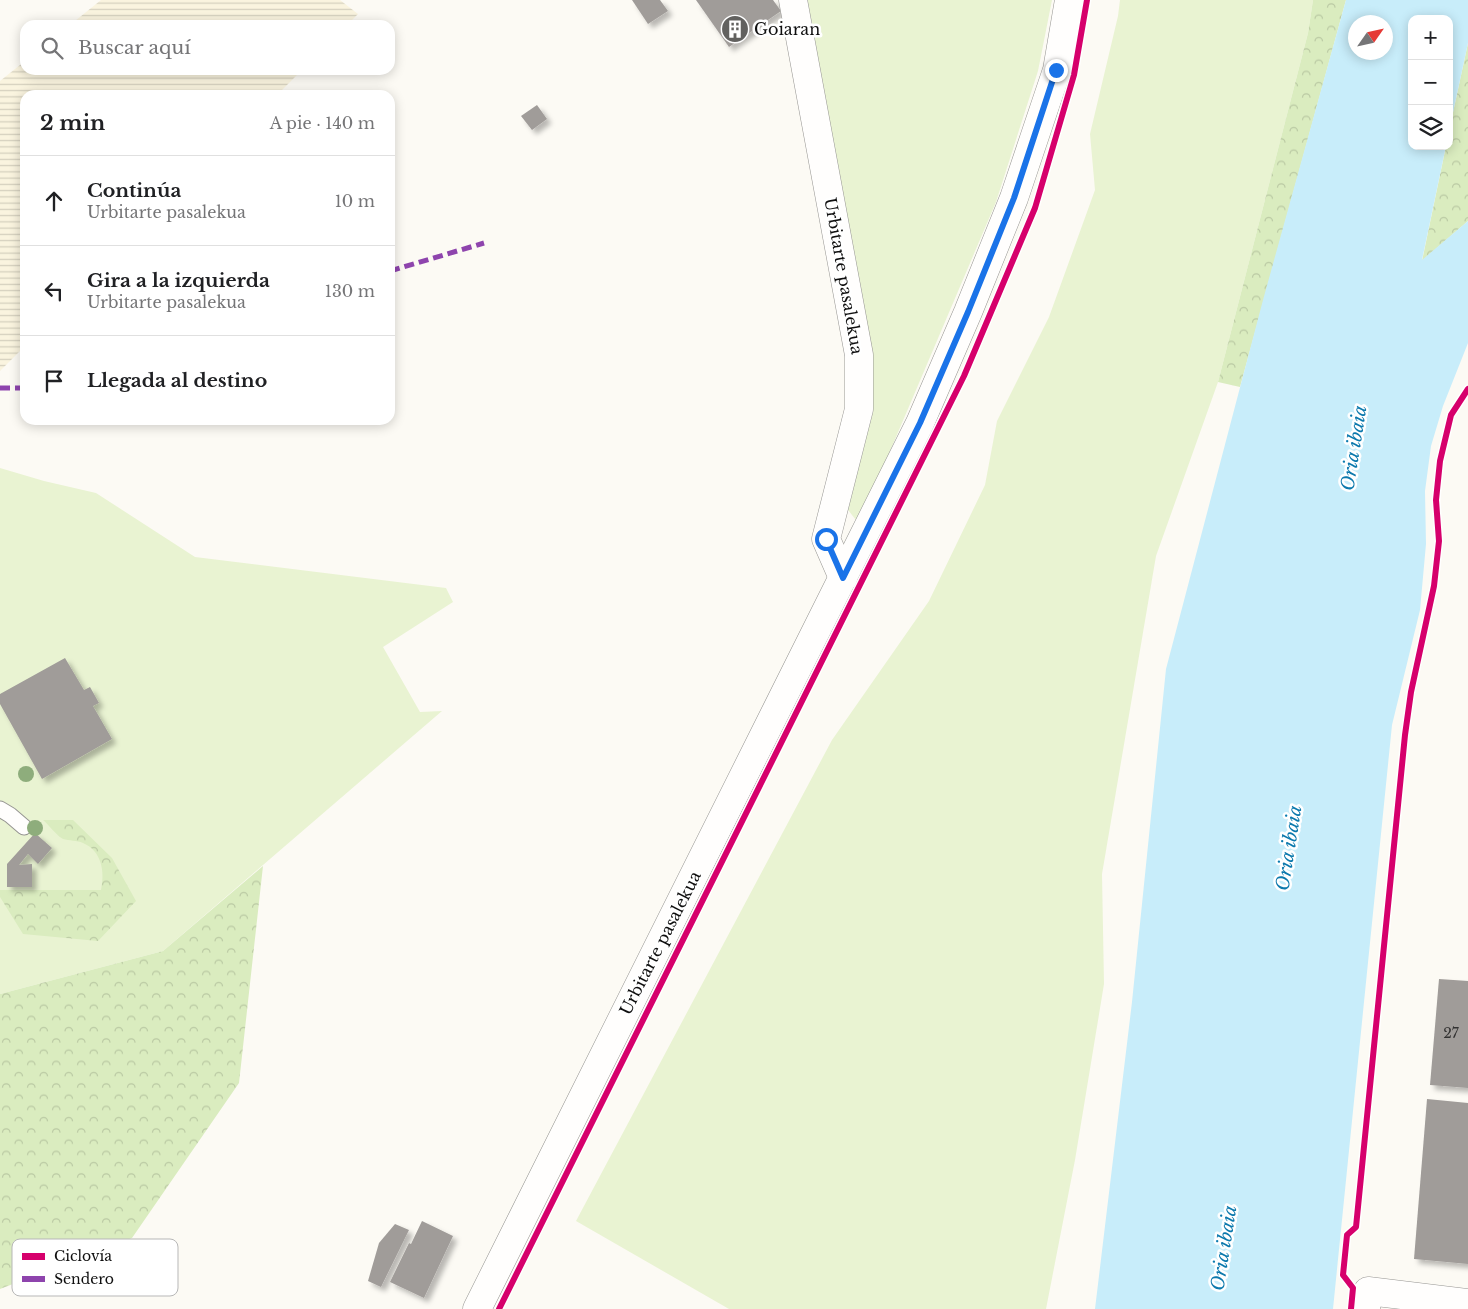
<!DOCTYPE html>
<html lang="es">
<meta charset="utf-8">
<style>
body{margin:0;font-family:"Libre Baskerville",serif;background:#f2f2f2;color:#202124}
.controls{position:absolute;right:15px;top:15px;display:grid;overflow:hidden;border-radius:10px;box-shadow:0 2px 12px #0003}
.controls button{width:45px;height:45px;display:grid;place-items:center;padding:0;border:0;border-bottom:1px solid #e0e0e0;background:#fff;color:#202124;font:25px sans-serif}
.compass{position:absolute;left:1348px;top:15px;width:45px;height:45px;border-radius:50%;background:#fff;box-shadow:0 2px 12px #0003;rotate:56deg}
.stop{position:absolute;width:15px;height:15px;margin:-11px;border:4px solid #1a73e8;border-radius:50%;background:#fff}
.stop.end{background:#1a73e8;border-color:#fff;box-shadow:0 1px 5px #0008}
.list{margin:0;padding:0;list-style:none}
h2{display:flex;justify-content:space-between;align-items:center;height:65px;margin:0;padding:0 20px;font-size:21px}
h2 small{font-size:16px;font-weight:400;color:#757577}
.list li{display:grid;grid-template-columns:32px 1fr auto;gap:15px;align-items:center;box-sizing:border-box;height:90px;padding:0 20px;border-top:1px solid #e0e0e0}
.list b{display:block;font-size:19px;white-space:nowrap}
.list p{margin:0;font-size:16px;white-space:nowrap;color:#757577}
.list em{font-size:16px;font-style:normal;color:#757577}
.icon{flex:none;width:28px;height:28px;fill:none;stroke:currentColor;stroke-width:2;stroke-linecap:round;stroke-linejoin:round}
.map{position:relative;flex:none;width:1468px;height:1309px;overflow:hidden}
.search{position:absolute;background:#fff;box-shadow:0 2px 12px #0003;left:20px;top:20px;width:375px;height:55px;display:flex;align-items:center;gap:12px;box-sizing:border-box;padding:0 18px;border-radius:15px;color:#757577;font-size:19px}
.panel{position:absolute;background:#fff;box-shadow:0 2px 12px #0003;left:20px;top:90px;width:375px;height:335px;border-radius:15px}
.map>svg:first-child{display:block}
.farmland{fill:url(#farmland-rules)}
.grass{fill:#e9f3d2}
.forest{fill:url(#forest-crowns)}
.water{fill:#c8edfa;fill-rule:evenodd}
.building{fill:#a09c99;filter:url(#shadow)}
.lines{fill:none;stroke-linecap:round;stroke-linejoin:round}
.service-casing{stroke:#969592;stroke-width:17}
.minor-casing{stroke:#969592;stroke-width:29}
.service{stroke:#fffefd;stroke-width:15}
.minor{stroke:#fffefd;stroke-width:28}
.quiet{stroke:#8e44ad;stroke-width:5;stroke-dasharray:10 5;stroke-linecap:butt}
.cycleway-casing{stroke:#fff;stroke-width:9}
.cycleway{stroke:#d6006c;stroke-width:6}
.tree{fill:#8ead7c}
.route{stroke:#1a73e8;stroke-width:6}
.labels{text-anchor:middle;stroke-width:5;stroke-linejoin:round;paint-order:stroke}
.number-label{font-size:14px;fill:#333232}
.poi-label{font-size:16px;fill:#0f0f0f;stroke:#fff;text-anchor:start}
.street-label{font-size:16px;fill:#0f0f0f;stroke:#fff}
.water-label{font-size:18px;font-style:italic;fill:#0c79ad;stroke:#fff}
.key{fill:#fff;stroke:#b7b7b7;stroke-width:1}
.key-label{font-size:14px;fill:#0f0f0f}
</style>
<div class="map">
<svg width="1468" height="1309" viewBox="0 0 1468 1309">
<defs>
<pattern id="farmland-rules" width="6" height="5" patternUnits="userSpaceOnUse" patternTransform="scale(1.25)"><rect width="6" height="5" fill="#faf4df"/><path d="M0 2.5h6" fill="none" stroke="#d5d0be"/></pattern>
<pattern id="forest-crowns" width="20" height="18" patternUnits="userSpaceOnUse" patternTransform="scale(1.25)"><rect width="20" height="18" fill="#daecbf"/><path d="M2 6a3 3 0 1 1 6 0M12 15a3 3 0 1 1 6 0" fill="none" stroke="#bac9a3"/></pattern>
<filter id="shadow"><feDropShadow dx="4.5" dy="4.5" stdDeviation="2.5" flood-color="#0004"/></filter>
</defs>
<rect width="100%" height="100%" fill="#fcfaf4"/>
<g class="farmland">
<path d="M101 0H340L358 14 347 25H70Z"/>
<path d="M25 61V70H302L277 95H25V346L0 371V81Z"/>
</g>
<g class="grass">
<path d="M805 0H1052L1038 71 996 202 859 524 845 506 869 415Z"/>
<path d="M1120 0H1313L1308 33 1218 382 1156 556 1102 874 1104 984 1075 1160 1046 1309H729L576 1221 832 740 929 601 985 485 997 421 1049 317 1095 190 1090 134 1118 16Z"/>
<path d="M0 468 44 481 96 493 195 557 446 588 453 602 383 647 420 712 442 711 163 951 0 994Z"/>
</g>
<g class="forest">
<path d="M1313 0H1346L1240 387 1218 382 1308 33Z"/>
<path d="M1468 43V221L1422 261 1446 146H1449V131Z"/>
<path d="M43 820H73L112 858 136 901 98 941 23 934 0 897V890H101C105 872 102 851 83 843 77 840 69 841 63 839 56 835 49 825 43 820Z"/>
<path d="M263 866 239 1083 132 1238 0 1289V994L163 951Z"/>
</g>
<path class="water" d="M1346 0H1468V43L1449 131V19H1412V146H1446L1422 260 1468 221V343L1443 406 1431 446 1425 491 1426 544 1420 610 1392 725 1333 1309H1095L1132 1002 1166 669 1263 300ZM1356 22H1386V52H1356Z"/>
<g class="building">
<path d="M632 0H660L668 11 648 24Z"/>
<path d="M696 0H773L781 11 729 47Z"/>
<path d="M537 105 547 119 532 130 521 116Z"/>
<path d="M65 658 84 690 90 687 99 703 93 706 112 739 42 779 0 704V694Z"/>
<path d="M35 833 52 848 38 864 28 854 19 865 32 864V887H7V864Z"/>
<path d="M1439 979 1468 981V1088L1430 1085Z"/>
<path d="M1427 1099 1468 1103V1264L1414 1259Z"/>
<path d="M422 1221 453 1236 424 1298 390 1282 409 1243 411 1244Z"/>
<path d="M395 1224 409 1230 381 1287 368 1281 379 1243Z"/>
</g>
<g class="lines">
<g class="service-casing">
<path id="service" d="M0 809 10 815 24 827"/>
</g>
<g class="minor-casing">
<g id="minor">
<path d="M793 0 859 355V409L826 539 843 578"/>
<path d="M477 1309 920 423 968 312 1014 198 1057 70 1069 0"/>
<path d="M1366 1309 1368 1291 1468 1303"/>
</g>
</g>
<use href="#service" class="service"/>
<use href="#minor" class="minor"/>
<g class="quiet">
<path d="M390 271 484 243"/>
<path d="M0 388H25"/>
</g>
<g class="cycleway-casing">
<g id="cycleway">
<path d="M499 1309 964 376 1035 208 1074 75 1087 0"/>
<path d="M1351 1309 1353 1288 1343 1275 1347 1235 1356 1227 1405 735 1411 692 1434 586 1439 541 1436 500 1440 461 1451 415 1468 389"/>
</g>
</g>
<use href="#cycleway" class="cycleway"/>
</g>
<g class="tree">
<circle cx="26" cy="774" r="8"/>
<circle cx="35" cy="828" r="8"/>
</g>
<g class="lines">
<path class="route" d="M826 539 843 578 920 423 968 312 1014 198 1056 70"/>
</g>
<defs>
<g id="building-disc" transform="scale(1.4375)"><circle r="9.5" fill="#62615f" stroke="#fff"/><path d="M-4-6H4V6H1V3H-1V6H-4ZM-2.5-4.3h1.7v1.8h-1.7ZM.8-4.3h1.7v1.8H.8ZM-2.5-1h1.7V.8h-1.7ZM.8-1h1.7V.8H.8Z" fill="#fff"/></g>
</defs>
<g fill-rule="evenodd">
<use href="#building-disc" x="735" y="29"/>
</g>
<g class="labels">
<g class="number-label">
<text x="1451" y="1038">27</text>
</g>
<g class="poi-label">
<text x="754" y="35">Goiaran</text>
</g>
<g class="street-label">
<text transform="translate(844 276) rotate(80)" y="6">Urbitarte pasalekua</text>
<text transform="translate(660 943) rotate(-63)" y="6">Urbitarte pasalekua</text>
</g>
<g class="water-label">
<text transform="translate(1354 448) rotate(-81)" y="6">Oria ibaia</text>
<text transform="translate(1289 848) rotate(-81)" y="6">Oria ibaia</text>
<text transform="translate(1224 1248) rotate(-81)" y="6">Oria ibaia</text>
</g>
</g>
<rect x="12" y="1239" width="166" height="57" rx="8" class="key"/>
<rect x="22" y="1253" width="23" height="7" fill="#d6006c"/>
<rect x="22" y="1276" width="23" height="6" fill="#8e44ad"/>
<g class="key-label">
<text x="54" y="1261">Ciclovía</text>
<text x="54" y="1284">Sendero</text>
</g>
</svg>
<div class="controls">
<button>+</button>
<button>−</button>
<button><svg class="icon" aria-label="layers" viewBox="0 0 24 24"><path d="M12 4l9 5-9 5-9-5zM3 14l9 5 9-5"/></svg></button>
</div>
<svg class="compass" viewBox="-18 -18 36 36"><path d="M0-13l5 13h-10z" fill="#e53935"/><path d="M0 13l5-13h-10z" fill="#757577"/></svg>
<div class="stop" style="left:826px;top:539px"></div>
<div class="stop end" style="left:1056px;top:70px"></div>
<div class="search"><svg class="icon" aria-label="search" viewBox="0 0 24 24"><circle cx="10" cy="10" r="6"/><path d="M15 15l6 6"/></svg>Buscar aquí</div>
<section class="panel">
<h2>2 min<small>A pie · 140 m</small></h2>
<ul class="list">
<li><svg class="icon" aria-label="ahead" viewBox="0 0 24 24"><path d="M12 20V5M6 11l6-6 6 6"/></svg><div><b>Continúa</b><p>Urbitarte pasalekua</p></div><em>10 m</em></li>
<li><svg class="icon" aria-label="left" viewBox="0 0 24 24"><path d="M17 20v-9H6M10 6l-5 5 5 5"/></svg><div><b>Gira a la izquierda</b><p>Urbitarte pasalekua</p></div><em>130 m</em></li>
<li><svg class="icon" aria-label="arrive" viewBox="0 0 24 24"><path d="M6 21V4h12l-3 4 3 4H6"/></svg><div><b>Llegada al destino</b></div></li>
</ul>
</section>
</div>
